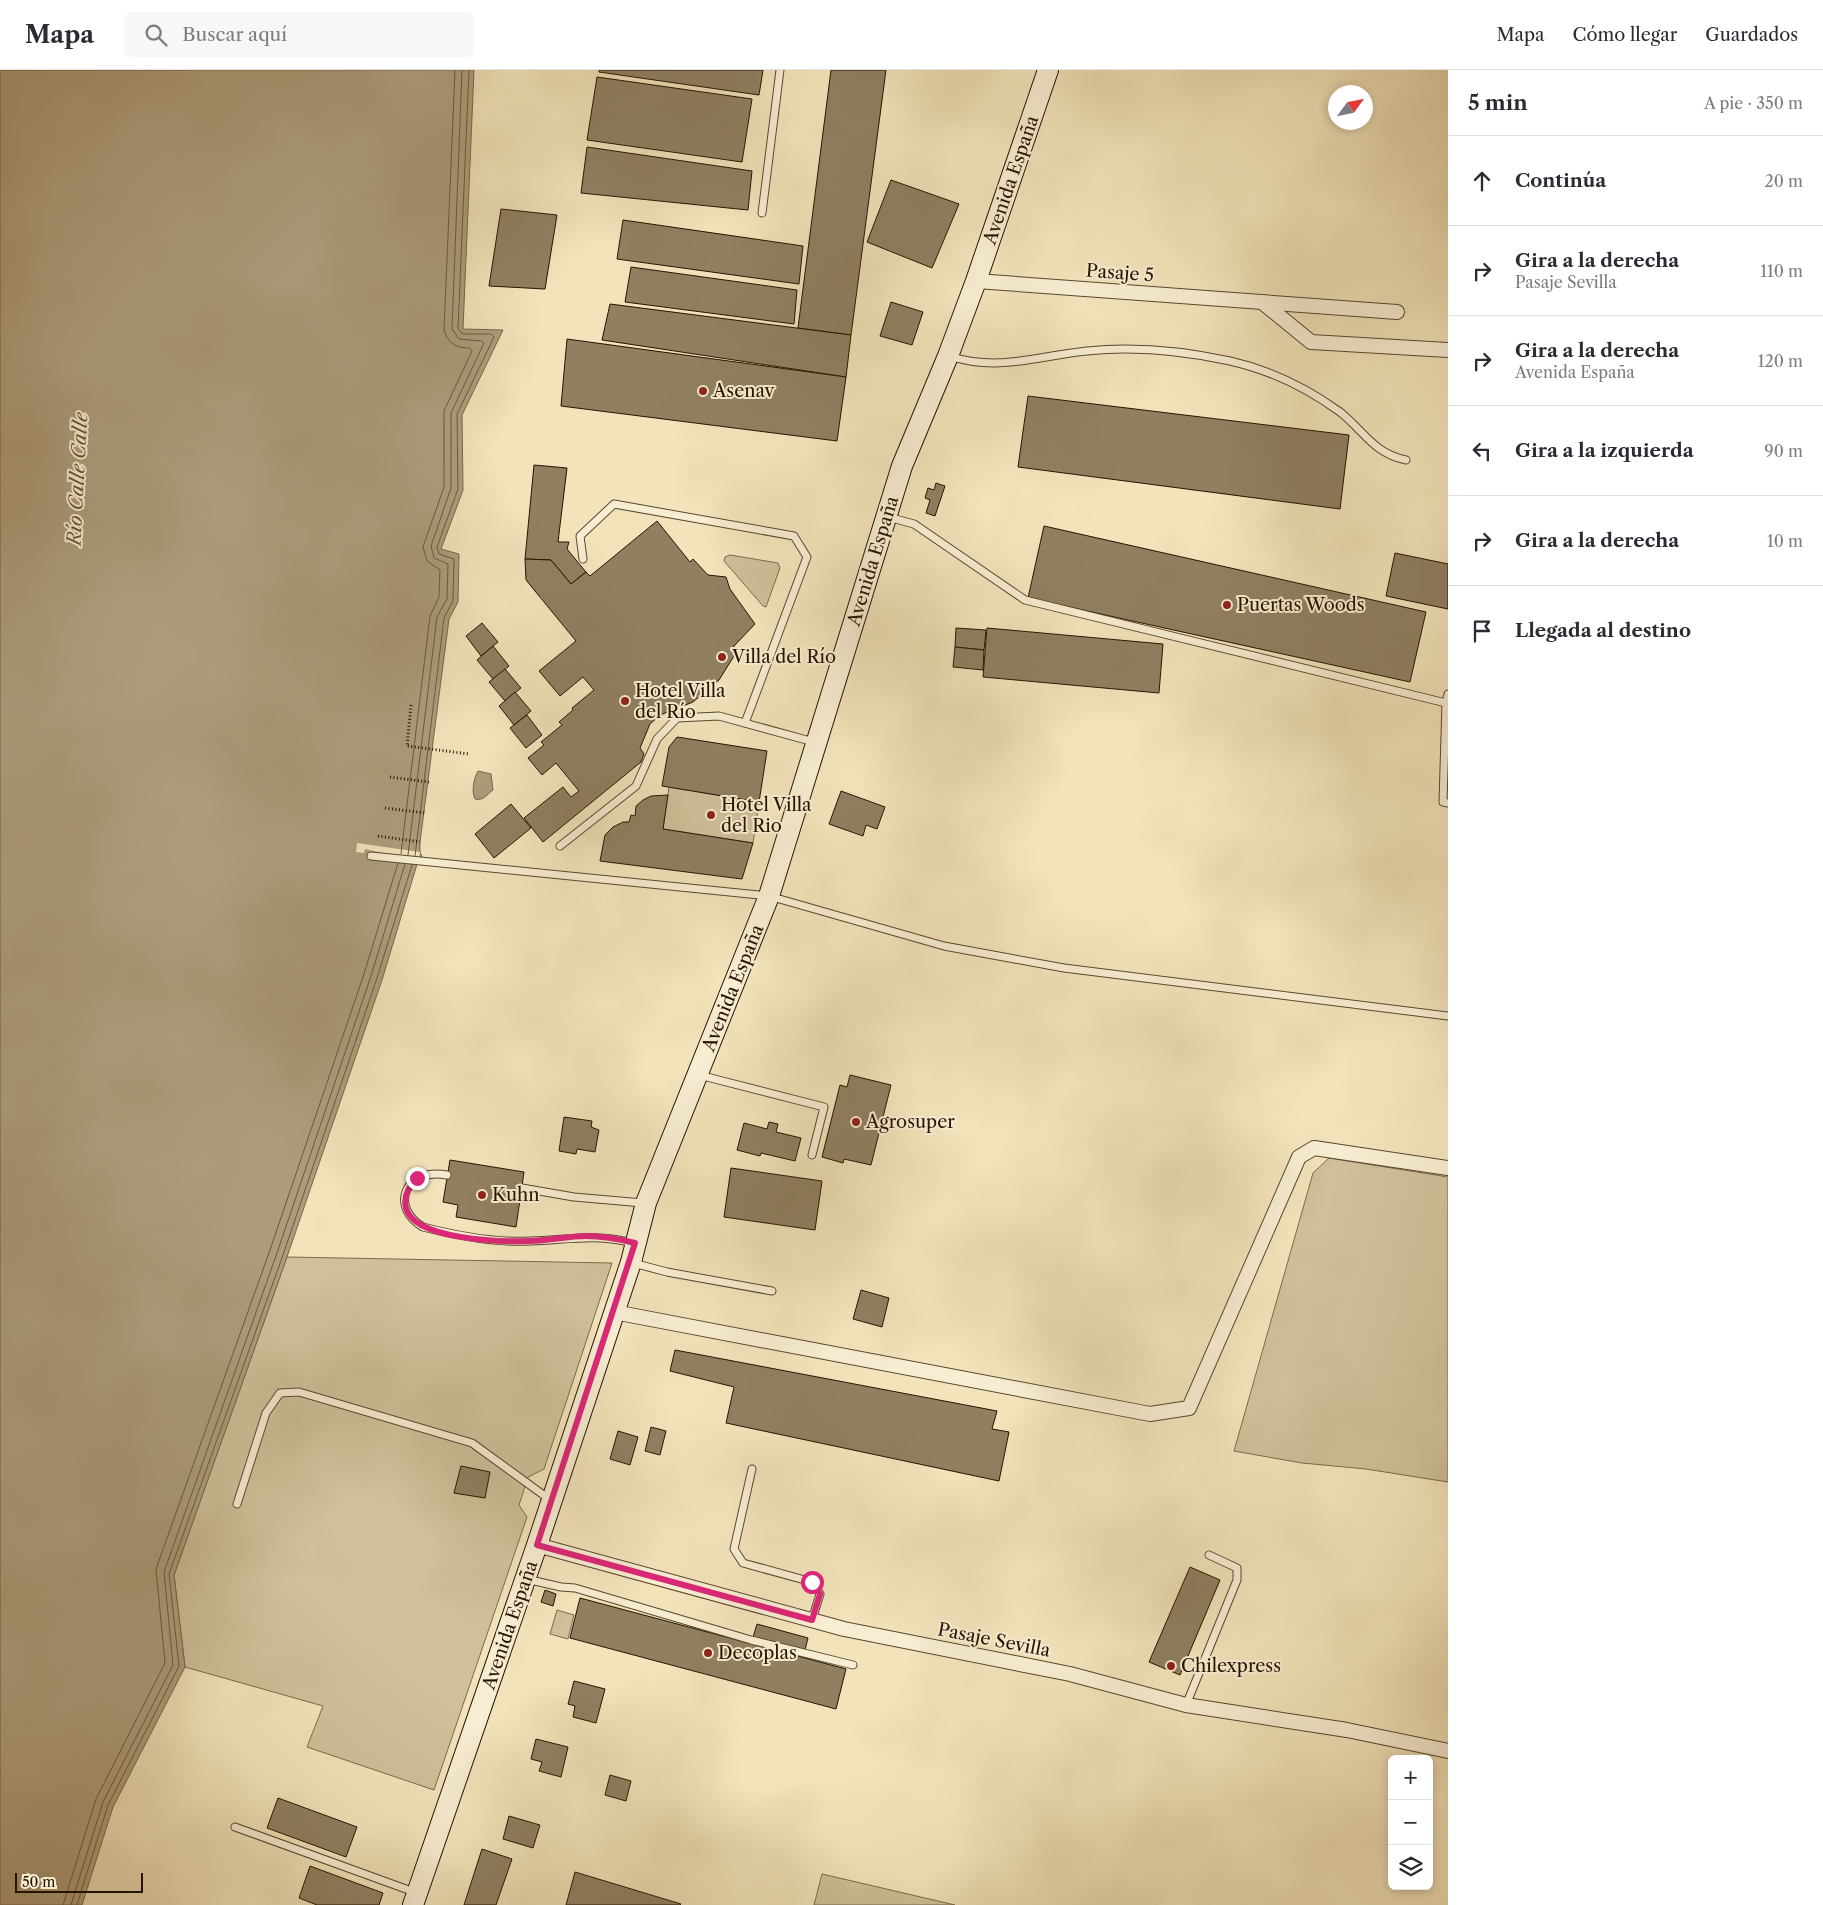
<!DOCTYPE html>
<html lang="es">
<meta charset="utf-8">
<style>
body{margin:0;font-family:"Libre Caslon Text",serif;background:#f7f7f7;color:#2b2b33}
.controls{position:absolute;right:15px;bottom:15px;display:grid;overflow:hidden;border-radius:8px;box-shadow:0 2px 8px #0003}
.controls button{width:45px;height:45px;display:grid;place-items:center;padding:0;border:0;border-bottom:1px solid #e1e1e2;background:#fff;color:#2b2b33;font:25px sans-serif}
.compass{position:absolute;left:1328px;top:15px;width:45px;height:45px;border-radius:50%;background:#fff;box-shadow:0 2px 8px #0003;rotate:57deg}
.scale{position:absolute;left:15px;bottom:12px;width:128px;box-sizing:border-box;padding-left:5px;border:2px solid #261300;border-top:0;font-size:14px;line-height:18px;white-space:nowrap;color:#261300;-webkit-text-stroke:4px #f7edd2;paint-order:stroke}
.stop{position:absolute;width:15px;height:15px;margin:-11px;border:4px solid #db2777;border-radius:50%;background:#fff}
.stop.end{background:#db2777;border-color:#fff;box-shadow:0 1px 5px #0008}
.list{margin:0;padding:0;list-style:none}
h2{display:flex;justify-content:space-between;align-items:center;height:65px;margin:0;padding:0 20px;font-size:21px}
h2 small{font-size:16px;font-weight:400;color:#7c7c81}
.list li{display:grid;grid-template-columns:32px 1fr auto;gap:15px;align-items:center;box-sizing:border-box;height:90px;padding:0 20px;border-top:1px solid #e1e1e2}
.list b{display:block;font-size:19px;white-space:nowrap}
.list p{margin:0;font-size:16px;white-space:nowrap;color:#7c7c81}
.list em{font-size:16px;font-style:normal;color:#7c7c81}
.icon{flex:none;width:28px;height:28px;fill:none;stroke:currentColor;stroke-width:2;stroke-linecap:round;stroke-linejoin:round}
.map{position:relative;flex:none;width:1448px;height:1835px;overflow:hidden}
header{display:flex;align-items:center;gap:30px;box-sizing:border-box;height:70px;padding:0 25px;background:#fff;border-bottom:1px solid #e1e1e2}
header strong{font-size:24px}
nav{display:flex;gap:28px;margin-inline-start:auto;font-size:18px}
.search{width:350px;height:45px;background:#f7f7f7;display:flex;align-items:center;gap:12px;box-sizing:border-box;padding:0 18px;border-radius:8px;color:#7c7c81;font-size:19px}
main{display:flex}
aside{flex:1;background:#fff}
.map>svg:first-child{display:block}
.green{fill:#cfc09a;stroke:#7a6a4d}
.water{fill:#ad9c7b;stroke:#77654a}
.pier{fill:#f2e3ba}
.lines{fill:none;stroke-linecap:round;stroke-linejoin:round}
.shore{stroke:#6a583e;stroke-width:1}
.building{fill:#907f61;stroke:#261300}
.lane-casing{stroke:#59472e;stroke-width:9}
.street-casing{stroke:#59472e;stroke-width:16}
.secondary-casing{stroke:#261300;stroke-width:22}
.path{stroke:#261300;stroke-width:3;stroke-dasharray:1 2.5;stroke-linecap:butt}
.lane{stroke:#f7edd2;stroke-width:7}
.street{stroke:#f7edd2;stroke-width:14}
.secondary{stroke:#f7edd2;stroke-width:20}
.route{stroke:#db2777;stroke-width:6}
.poi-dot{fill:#8f2418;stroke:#f7edd2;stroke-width:2}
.labels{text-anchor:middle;stroke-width:4;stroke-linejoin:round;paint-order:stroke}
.street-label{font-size:18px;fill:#261300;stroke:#f7edd2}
.poi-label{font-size:18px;fill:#261300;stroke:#f7edd2;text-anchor:start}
.water-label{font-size:19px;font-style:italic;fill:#635137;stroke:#f7edd2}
</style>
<header>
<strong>Mapa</strong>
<div class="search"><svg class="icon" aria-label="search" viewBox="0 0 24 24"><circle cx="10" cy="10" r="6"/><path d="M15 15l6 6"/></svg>Buscar aquí</div>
<nav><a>Mapa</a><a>Cómo llegar</a><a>Guardados</a></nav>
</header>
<main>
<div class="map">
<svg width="1448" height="1835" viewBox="0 0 1448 1835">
<rect width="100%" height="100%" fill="#f2e3ba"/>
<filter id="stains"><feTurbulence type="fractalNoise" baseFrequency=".004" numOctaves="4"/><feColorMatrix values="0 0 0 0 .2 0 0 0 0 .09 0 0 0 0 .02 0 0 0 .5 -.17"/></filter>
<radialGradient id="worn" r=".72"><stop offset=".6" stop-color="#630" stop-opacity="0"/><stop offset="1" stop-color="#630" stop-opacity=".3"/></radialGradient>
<g class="green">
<path d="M730 485 778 493 780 498 766 537 763 536 724 491 725 487Z"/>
<path d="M669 717 759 732 753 773 663 759Z"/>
<path d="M1329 1088 1448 1107V1412L1366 1399 1302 1393 1234 1381 1313 1103Z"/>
<path d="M287 1187 612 1193 544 1399 528 1407 519 1435 527 1447 434 1720 307 1677 323 1636 185 1597 174 1505Z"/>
<path d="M557 1540 574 1545 568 1569 550 1564Z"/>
<path d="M822 1804 955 1835H814Z"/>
</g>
<g class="water">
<path d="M0 0H474L463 259 503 260 462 345 463 420 441 479 459 484 458 532 449 549 420 772V782L422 787 418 791 382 910 287 1187 174 1505 185 1597 113 1737 82 1835H0Z"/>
<path d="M478 701 491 704 493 720C486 725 484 731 475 729 471 721 474 708 478 701Z"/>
</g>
<path class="pier" d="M357 773 420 782 418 791 365 779 364 783 356 782Z"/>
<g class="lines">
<g class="shore">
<path d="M401 784 430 546 439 527 440 500 427 491 423 477 444 417V341L472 281 470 278C457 278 448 274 444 260L455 0"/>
<path d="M408 785 437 547 447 529 448 494 434 488 431 476 451 418V343L484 273 482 271 459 269 452 259 462 0"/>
<path d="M415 786 444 548 453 531 454 489 439 484 437 477 458 419 457 344 494 267 491 264H463L458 259 469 0"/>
<path d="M63 1835 96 1729 165 1593 156 1499 270 1180 364 904 398 793"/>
<path d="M71 1835 103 1732 173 1595 164 1502 277 1183 371 906 405 794"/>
<path d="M77 1835 108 1735 179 1596 169 1504 283 1185 377 908 412 795"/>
</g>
</g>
<g class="building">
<path d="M599 0H763L759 25 599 2Z"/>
<path d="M831 0H886L851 265 798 258Z"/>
<path d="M597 7 752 29 742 92 587 70Z"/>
<path d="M587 77 752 101 748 140 581 123Z"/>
<path d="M891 110 959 134 932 198 867 172Z"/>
<path d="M501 139 557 145 545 219 489 216Z"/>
<path d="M623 150 803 176 799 214 617 189Z"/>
<path d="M631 197 797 220 794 254 625 232Z"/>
<path d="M891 232 923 242 912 275 880 266Z"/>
<path d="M610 234 851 265 846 307 602 270Z"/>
<path d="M567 269 846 307 837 371 561 336Z"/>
<path d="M1028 326 1349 365 1340 439 1018 397Z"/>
<path d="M534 395 567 398 558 472H569L567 479 586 502 571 514 551 490 525 489Z"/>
<path d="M936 413 945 416 935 446 926 443 930 430 925 428 928 418 934 420Z"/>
<path d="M657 451 690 492 693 489 708 505 726 507 730 519 755 554 734 576V586L719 610 693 632 660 645 650 654 640 678 644 684 641 692 543 772 524 748 563 717 571 727 579 721 556 693 542 705 528 688 544 675 541 672 562 655 559 652 573 640 572 638 594 620 583 607 560 626 539 601 576 571 526 510 525 489 551 490 571 514 586 502 590 506Z"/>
<path d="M1044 456 1426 542 1410 612 1028 528Z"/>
<path d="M1395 483 1448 494V539L1386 526Z"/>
<path d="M482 553 498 572 481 586 466 566Z"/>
<path d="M956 558 986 560 984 580 955 577Z"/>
<path d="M987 558 1163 574 1159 623 983 607Z"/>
<path d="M493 576 509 596 493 609 477 590Z"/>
<path d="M955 577 984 580 983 600 953 597Z"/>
<path d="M505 599 521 618 505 631 489 612Z"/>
<path d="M515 622 531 641 514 655 499 636Z"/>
<path d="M527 645 542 665 526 678 510 658Z"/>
<path d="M677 667 767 681 759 732 662 716 669 677Z"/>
<path d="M841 721 885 737 877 759 866 755 863 766 829 754Z"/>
<path d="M668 725 663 759 753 773 742 809 600 791 605 765 613 757 623 752H629L631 745 635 746 636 736 643 730 651 726Z"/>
<path d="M511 734 531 758 494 788 475 764Z"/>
<path d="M850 1005 891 1015 871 1095 844 1089 843 1093 822 1087 840 1015 847 1017Z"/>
<path d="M564 1047 592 1051 591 1057 599 1060 595 1082 577 1079 576 1084 559 1081Z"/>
<path d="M769 1052 778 1054 776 1062 801 1068 795 1091 761 1083 760 1086 737 1080 744 1053 767 1059Z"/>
<path d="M450 1090 524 1102 516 1157 456 1147 458 1135 443 1132Z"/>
<path d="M731 1098 822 1111 815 1160 724 1147Z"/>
<path d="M861 1220 889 1228 882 1257 853 1249Z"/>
<path d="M675 1280 997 1341 992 1359 1009 1362 999 1411 726 1353 734 1317 670 1301Z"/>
<path d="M651 1357 666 1361 660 1385 645 1381Z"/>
<path d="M618 1361 638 1367 630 1395 610 1389Z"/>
<path d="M461 1396 490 1402 485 1428 454 1423Z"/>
<path d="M1190 1497 1220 1510 1180 1605 1149 1592Z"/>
<path d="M545 1520 556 1524 553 1536 541 1532Z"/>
<path d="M580 1528 846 1599 836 1639 570 1568Z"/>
<path d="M757 1554 808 1568 805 1580 753 1567Z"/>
<path d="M574 1611 605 1619 596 1653 573 1647 575 1636 568 1634Z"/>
<path d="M536 1669 568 1677 561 1707 539 1701 542 1692 531 1689Z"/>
<path d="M610 1705 631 1711 626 1731 605 1725Z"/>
<path d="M278 1728 357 1757 346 1787 267 1758Z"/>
<path d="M509 1746 540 1755 533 1778 503 1769Z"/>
<path d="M482 1779 512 1789 496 1835H464Z"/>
<path d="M310 1796 383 1823 379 1835H317L299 1828Z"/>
<path d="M575 1802 681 1834 680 1835H566Z"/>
</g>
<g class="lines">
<g class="lane-casing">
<g id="lane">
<path d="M762 143 780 0"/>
<path d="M949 286C999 302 1037 286 1087 281 1134 276 1184 281 1230 291 1270 300 1307 318 1340 342 1364 361 1373 383 1406 390"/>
<path d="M888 447 914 454 1025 530 1446 633 1448 624"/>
<path d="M583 489 580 466 614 434 794 466 807 487 745 653"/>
<path d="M1446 633 1443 732 1448 733"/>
<path d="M560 776 636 716 657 669 677 648 719 646 814 672"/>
<path d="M371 786 769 826 944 876 1064 898 1448 946"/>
<path d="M699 1005 824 1037 812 1085"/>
<path d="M447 1105C405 1097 389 1137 423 1157 458 1166 494 1173 530 1171 568 1170 594 1163 633 1173"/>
<path d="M522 1118 574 1127 643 1133"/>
<path d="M633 1193 667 1202 772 1221"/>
<path d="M752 1399 734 1479 743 1493 812 1512 820 1524 812 1550"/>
<path d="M237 1434 266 1343 280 1323 299 1322 472 1373 549 1429"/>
<path d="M526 1509 561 1517 575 1518 751 1570 853 1595"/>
<path d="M1186 1635 1237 1510V1498L1209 1485"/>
<path d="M235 1757 417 1823"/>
</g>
</g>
<g class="street-casing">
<g id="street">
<path d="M976 211 1397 242"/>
<path d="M1262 232 1311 272 1448 280"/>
<path d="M614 1242 1150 1344 1189 1338 1299 1087 1314 1078 1448 1098"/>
<path d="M537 1475 844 1559 1070 1604 1186 1635 1347 1660 1448 1681"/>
</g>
</g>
<g class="secondary-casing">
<path id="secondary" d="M413 1835 537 1475 631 1192 646 1133 769 826 902 396 948 286 976 211 1048 0"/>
</g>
<g class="path">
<path d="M411 635 407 676 469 684"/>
<path d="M390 707 429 712"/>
<path d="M385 738 426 743"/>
<path d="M378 766 420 772"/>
</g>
<use href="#lane" class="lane"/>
<use href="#street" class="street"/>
<use href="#secondary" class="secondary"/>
</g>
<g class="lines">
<path class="route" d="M417 1108C409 1116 403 1126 406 1138 414 1170 502 1172 529 1171 548 1171 567 1166 586 1166 603 1166 619 1169 635 1173L537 1475 812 1550 820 1524 812 1512"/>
</g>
<g class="poi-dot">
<circle cx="703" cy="321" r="5"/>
<circle cx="1227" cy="535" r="5"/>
<circle cx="722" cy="587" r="5"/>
<circle cx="625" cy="631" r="5"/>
<circle cx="711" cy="745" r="5"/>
<circle cx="856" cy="1052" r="5"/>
<circle cx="482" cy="1125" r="5"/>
<circle cx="708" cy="1583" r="5"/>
<circle cx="1171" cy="1596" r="5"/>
</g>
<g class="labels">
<g class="street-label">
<text transform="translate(1011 110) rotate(-71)" y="6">Avenida España</text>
<text transform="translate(1120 203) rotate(4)" y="6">Pasaje 5</text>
<text transform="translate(873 491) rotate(-73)" y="6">Avenida España</text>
<text transform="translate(733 918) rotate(-68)" y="6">Avenida España</text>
<text transform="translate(510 1555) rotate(-71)" y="6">Avenida España</text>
<text transform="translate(994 1570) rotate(11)" y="6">Pasaje Sevilla</text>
</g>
<g class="poi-label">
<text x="713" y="327">Asenav</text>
<text x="1237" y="541">Puertas Woods</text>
<text x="732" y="593">Villa del Río</text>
<text x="635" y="627">Hotel Villa<tspan x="635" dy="21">del Río</tspan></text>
<text x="721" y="741">Hotel Villa<tspan x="721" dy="21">del Rio</tspan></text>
<text x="866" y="1058">Agrosuper</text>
<text x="492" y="1131">Kuhn</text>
<text x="718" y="1589">Decoplas</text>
<text x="1181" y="1602">Chilexpress</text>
</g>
<g class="water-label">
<text transform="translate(77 409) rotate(-87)" y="7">Río Calle Calle</text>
</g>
</g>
<rect width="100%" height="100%" filter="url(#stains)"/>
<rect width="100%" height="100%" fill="url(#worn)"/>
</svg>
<div class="controls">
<button>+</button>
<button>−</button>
<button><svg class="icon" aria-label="layers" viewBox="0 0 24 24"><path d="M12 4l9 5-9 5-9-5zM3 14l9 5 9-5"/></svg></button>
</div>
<svg class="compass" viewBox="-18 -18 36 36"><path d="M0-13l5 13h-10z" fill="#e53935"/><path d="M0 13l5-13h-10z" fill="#7c7c81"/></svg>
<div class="scale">50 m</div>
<div class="stop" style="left:812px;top:1512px"></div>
<div class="stop end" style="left:417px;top:1108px"></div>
</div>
<aside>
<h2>5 min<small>A pie · 350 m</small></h2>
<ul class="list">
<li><svg class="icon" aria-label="ahead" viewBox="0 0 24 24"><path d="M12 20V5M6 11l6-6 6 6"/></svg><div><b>Continúa</b></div><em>20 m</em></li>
<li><svg class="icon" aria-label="right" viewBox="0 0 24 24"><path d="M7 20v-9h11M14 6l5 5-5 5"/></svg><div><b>Gira a la derecha</b><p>Pasaje Sevilla</p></div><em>110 m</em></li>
<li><svg class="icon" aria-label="right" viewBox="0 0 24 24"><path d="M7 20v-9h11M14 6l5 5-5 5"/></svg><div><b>Gira a la derecha</b><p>Avenida España</p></div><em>120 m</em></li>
<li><svg class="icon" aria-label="left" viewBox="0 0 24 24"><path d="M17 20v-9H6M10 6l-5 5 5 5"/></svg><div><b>Gira a la izquierda</b></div><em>90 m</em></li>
<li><svg class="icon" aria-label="right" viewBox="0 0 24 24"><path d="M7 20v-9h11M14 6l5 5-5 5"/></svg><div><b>Gira a la derecha</b></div><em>10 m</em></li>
<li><svg class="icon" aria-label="arrive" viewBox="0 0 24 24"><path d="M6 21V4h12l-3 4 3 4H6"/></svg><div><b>Llegada al destino</b></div></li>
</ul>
</aside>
</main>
